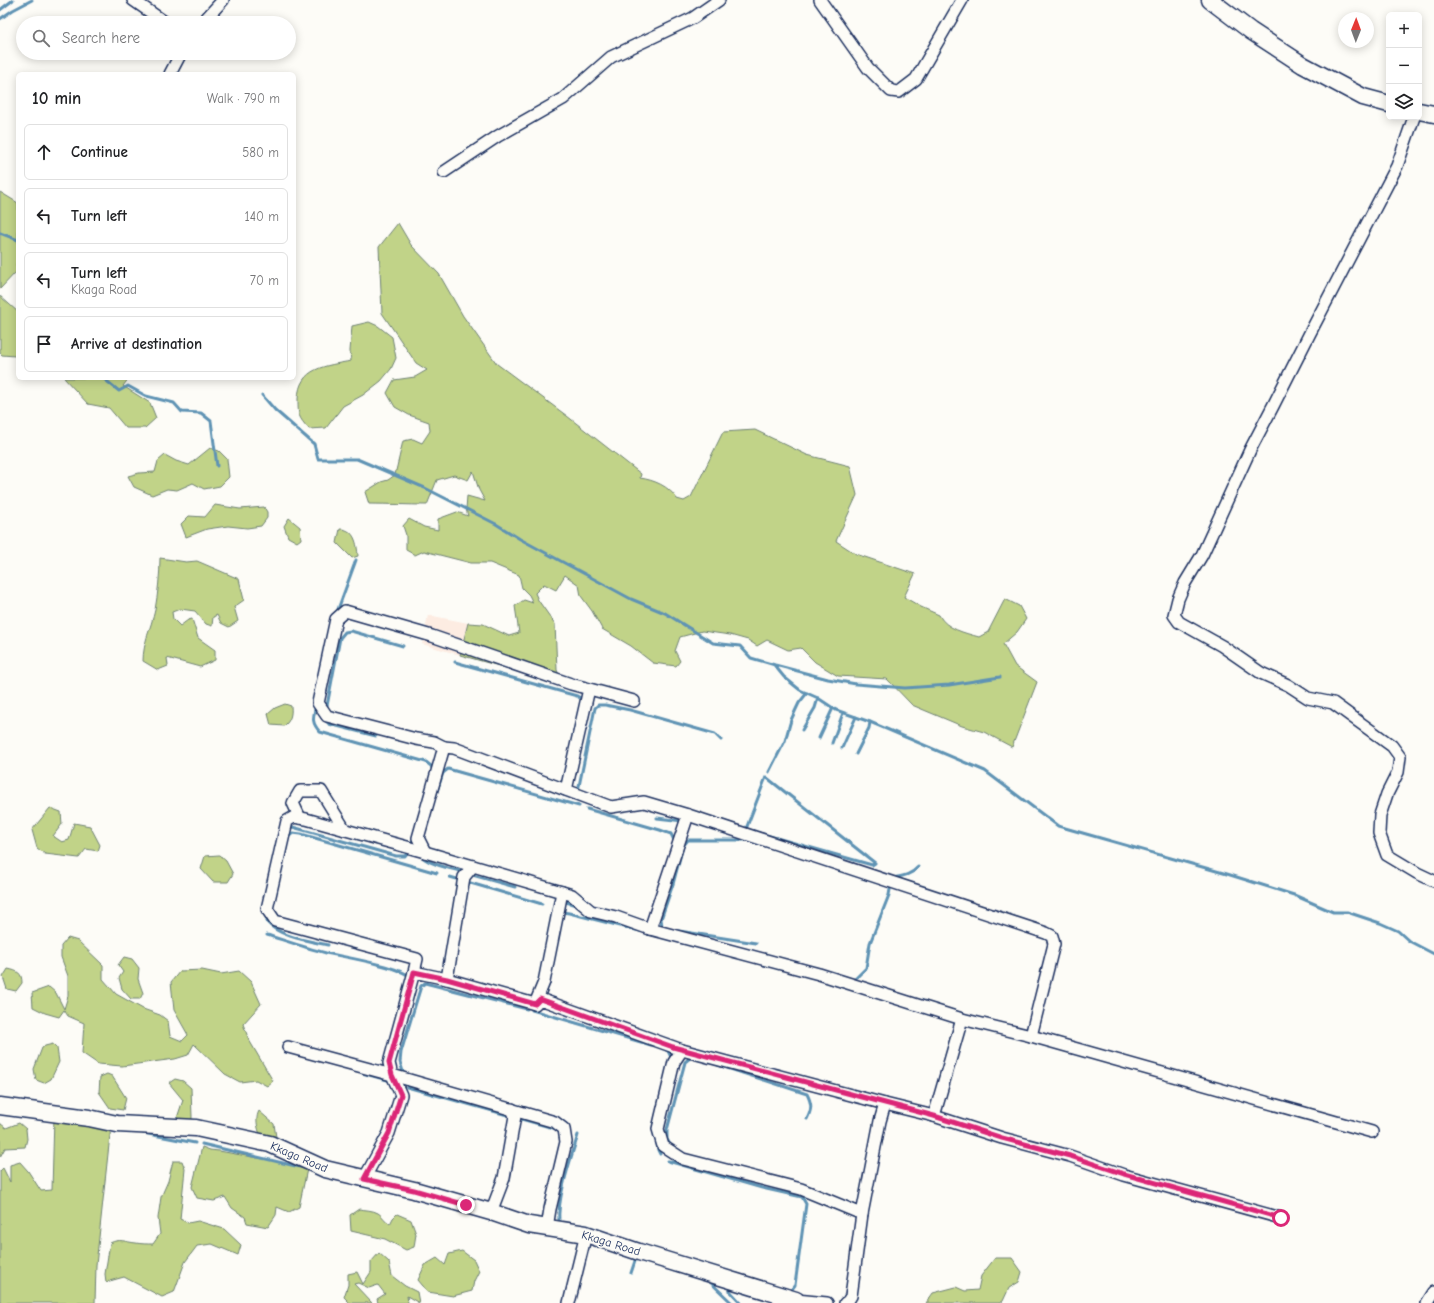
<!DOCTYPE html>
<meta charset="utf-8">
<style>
body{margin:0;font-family:"Comic Neue",sans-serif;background:#f2f2f2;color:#202124}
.controls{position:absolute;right:12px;top:12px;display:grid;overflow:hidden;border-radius:6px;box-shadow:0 2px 10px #0003}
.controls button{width:36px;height:36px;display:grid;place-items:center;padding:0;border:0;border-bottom:1px solid #e0e0e0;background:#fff;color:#202124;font:20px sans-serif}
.compass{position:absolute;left:1338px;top:12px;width:36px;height:36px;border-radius:50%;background:#fff;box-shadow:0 2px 10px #0003;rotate:1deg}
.stop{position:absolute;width:12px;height:12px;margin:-9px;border:3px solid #db2777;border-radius:50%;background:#fff}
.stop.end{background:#db2777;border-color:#fff;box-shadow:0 1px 4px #0008}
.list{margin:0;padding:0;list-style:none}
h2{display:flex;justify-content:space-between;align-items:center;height:52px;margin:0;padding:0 16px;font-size:17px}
h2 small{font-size:13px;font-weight:400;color:#757577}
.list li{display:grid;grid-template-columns:26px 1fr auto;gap:12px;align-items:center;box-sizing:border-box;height:56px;margin:0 8px 8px;padding:0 8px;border:1px solid #e0e0e0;border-radius:6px}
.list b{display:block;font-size:15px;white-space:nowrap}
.list p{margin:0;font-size:13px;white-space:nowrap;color:#757577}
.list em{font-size:13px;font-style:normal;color:#757577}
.icon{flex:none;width:22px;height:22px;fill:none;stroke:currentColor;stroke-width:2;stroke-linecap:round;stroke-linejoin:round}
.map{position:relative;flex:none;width:1434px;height:1303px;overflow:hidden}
.search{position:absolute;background:#fff;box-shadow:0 2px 10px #0003;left:16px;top:16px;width:280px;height:44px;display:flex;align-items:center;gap:10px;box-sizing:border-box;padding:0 14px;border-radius:22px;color:#757577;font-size:15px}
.panel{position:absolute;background:#fff;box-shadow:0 2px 10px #0003;left:16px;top:72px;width:280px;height:308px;border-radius:6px}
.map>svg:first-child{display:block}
.built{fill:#fdece2}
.green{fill:#c1d388;stroke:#6e8173}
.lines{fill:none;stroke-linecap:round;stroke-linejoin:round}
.stream{stroke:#5f93b4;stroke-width:3}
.street-casing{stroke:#1b2f5e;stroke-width:14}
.secondary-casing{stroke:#1b2f5e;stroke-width:19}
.street{stroke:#fdfcf7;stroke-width:11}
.secondary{stroke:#fdfcf7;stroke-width:16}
.route{stroke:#db2777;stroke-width:5}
.labels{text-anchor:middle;stroke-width:3;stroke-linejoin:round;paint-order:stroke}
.street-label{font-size:12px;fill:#1b2f5e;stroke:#fdfcf7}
</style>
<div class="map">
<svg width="1434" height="1303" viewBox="0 0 1434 1303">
<rect width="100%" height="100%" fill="#fdfcf7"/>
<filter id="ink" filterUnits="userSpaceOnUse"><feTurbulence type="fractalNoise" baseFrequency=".025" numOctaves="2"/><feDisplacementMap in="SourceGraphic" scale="8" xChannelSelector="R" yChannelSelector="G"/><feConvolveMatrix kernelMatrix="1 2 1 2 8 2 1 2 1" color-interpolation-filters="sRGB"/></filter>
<g filter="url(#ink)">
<path class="built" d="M428 615 468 623 460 655 422 644Z"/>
<g class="green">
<path d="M0 192 18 203V261L16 264 17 271 0 289Z"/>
<path d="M398 223 411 245 439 274 463 316 497 364 567 416 641 474 640 478C654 480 669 486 677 499L684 501 691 497 723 432 755 430 807 455 850 466 857 495 836 541 856 554 915 574 904 597 921 607 939 615C946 629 965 633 979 637L988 632 1005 599 1019 606 1026 619 1017 632 1003 644 1015 666 1037 682 1012 747 984 732 962 726 912 705 887 679 838 676 815 662 801 648 788 650 767 640 757 646 748 640 730 635 702 631 680 637 675 651 680 661 676 666 653 663 631 646 602 629 592 611 581 596 579 585 565 575 556 590 544 584 535 593 538 600 555 624 557 670 563 684 460 655 468 623 483 624 509 636 519 633 515 606 524 600 533 603 529 595 522 588 519 575 490 563H471L424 551 415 555 406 550V535L403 526 409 519 424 527 438 530V519L457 512 468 516 466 509 467 496 485 501 479 490 473 471 468 480 454 475 437 480 427 505C408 505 389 504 369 504L365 492 381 482 388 480 395 475 403 441 413 439 422 443 430 431 429 422 409 415 395 407 387 393 394 380 415 377 427 370 416 363 382 313 379 247Z"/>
<path d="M0 296 18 312V357L15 356 2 355 0 353Z"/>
<path d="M369 322 378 326 392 337 396 358 391 369 381 381 363 395 343 406 326 428 309 429C298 417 298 415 298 399 299 367 326 366 351 361L350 351 352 326Z"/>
<path d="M64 378H129L123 386 150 403 156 418 145 428H126L109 408 88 404Z"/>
<path d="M210 448 219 451 227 459 229 477 220 486 204 489 193 483 177 490 167 489 152 495 134 487 128 476 139 473 155 472 158 461 165 455 176 461 189 465Z"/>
<path d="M215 505 240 509 264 507 267 512V518L261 526 247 528 228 526 207 529 186 537 181 524 189 516 205 517Z"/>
<path d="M289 518 300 527 301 539 297 542 288 537 284 526Z"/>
<path d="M340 529C355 529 357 544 358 556L352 558 337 543Z"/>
<path d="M160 558 186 562 197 561 239 579 244 600 234 607 238 621 229 627 221 623 217 615 213 617 212 626 206 624 195 611 180 609 172 612 173 619 180 626 188 620 192 619 198 638 215 650V660L200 667 167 658 168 666 158 670 143 661C143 643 151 628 155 610 158 593 160 575 160 558Z"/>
<path d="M285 704 291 706C292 715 290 721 284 726L271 725 268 714 275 708Z"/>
<path d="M50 808 61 812 62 824 53 836 62 842 69 840 74 823 90 826 100 845 98 851 86 849 79 858 45 854 37 848 32 830Z"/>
<path d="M219 855 226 861 233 874 228 882H213L201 869 205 856Z"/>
<path d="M68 938 78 941 103 965V979L116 994 143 1009 160 1015 168 1021 170 1036 182 1041 188 1035 174 1010 171 982 180 971 202 970 221 974 239 971 251 982 261 1004 243 1024 249 1040 273 1081 267 1086 256 1080 240 1082 225 1074 194 1044 188 1055 175 1059 122 1066 98 1064 82 1053 84 1023 68 1016 64 1010 59 1017 45 1013 33 1007 32 993 49 987 56 993 64 1009 68 996V976L61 957V946Z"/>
<path d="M124 957 132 959 139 968 138 979 143 993 140 999H131L122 989 119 978 123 972 118 965Z"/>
<path d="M8 969C18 971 22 973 22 983L16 991 7 989 3 977Z"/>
<path d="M53 1044 57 1048 59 1062 51 1079 44 1083 36 1080 34 1069 42 1048 45 1046Z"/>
<path d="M107 1074 112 1076 126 1098 123 1110 110 1108 99 1092 100 1077Z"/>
<path d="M175 1079 183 1081 191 1088 192 1117 191 1132 176 1121 183 1100 169 1083Z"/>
<path d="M259 1111 274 1124 276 1137 267 1147C261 1138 253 1122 259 1111Z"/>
<path d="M54 1117 111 1126 96 1265 95 1303H0V1171L3 1168 10 1182V1165L20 1162 28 1171 41 1191 52 1190Z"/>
<path d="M0 1123 6 1128 19 1123 26 1129 27 1139 25 1147 5 1148 0 1157Z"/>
<path d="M202 1147 210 1150 219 1151 280 1162 307 1169 299 1207 289 1212 277 1207 276 1215 268 1227 247 1223 245 1217 232 1208 225 1197 214 1201 197 1198 192 1187Z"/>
<path d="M173 1161H182L185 1169 180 1219 188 1223 198 1221 224 1229 241 1245 238 1255 212 1244 197 1246 185 1262 174 1292 162 1297 124 1277 106 1282 105 1274 110 1243C120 1238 125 1242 136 1243 141 1244 147 1244 153 1244L160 1234 158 1218 161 1197 168 1181Z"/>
<path d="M359 1209C365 1210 373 1210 378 1213 382 1215 385 1221 390 1224L393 1218 397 1214 411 1220 416 1234 414 1247 406 1250 385 1239 351 1231 350 1215Z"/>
<path d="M462 1251 474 1260 479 1271 474 1281 472 1291 453 1296 428 1292 418 1280 425 1265 437 1258 445 1265 449 1254Z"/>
<path d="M379 1253 389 1262 392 1276 405 1286 417 1292 419 1303 407 1296 408 1303H378L377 1299 385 1294 378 1285 369 1288 358 1283 354 1284 372 1303H350L344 1297 348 1285V1274L357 1272 363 1284 371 1272V1262Z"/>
<path d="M995 1258H1012L1022 1272 1019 1282 1009 1288 1003 1301 1000 1303H926L933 1293 956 1287 965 1291 978 1290 981 1276Z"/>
</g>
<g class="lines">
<g class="stream">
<path d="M0 10 13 0"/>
<path d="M0 19 13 10 32 0"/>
<path d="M0 233 18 240"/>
<path d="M103 378 119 391 128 386 146 396 174 403 182 412 201 413 211 421 217 466"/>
<path d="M262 395 275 410 314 444 318 459H357L425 488 496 524 520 539 631 599 665 613 713 643 740 646 751 658 775 665 828 679 856 684 905 688 949 685 1000 677"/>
<path d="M337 612 356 560"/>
<path d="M455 662 577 696 583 700"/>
<path d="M775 666 784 677 800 690 818 698 836 710 870 722 985 771 1058 826 1227 874 1294 895 1333 912H1347L1380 923 1398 931 1409 941 1434 954"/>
<path d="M316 705C313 718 311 722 320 732L426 762 431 766 433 771"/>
<path d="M326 711 340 638 345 632 351 631 403 646"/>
<path d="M325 720 329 724 376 736"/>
<path d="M802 730 815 708 818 698"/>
<path d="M819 738 833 708"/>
<path d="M832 743 843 713"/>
<path d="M842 748 856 717"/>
<path d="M856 754 869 728 870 722"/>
<path d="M769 772 785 741 791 720 799 703 807 693"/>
<path d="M578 791 595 708 598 705H605L630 710 715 734 721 740"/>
<path d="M435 797 443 773 448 769 579 806"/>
<path d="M587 809 660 830 671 834 675 842 674 844"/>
<path d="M657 818 683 821"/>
<path d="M289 826 396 856H405L410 849 414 836"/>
<path d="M746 829 766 777 875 863 872 865 759 833"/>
<path d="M288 837 293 833 301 834 437 873"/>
<path d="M420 854C425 864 453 869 464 872"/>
<path d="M469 874 515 887"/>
<path d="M450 877 542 904"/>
<path d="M893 879V878C903 876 911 875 918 867"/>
<path d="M563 901 579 906"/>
<path d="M560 913 562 912 569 913 644 932"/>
<path d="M267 915V922C279 937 310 941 328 945"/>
<path d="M666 928 662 926 661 919 673 884 683 846 688 840H751"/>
<path d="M679 931 756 943"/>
<path d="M267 935C286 941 306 948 326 953 344 957 399 966 410 977"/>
<path d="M850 980 855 979 866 968 870 943 889 895 891 884"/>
<path d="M532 1010 651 1045"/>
<path d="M666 1050 668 1051 672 1059"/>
<path d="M718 1065 807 1094C812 1104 812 1109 807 1119"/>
<path d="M362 1073 391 1081"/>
<path d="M404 1075 400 1062 401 1052 421 986 425 983 527 1009"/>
<path d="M407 1087 557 1129"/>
<path d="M143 1133 195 1143"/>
<path d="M657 1143 658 1150 660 1154"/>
<path d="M202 1144 304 1168"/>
<path d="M671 1147 667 1139V1130L685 1062 690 1058H694"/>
<path d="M668 1161 762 1188 802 1197 806 1204 795 1285 789 1293"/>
<path d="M563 1224 559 1221C557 1198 571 1158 578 1135"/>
<path d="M631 1273 635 1261 634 1256"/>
<path d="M709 1281 732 1303"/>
<path d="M730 1288V1291L741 1303"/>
</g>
<g class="street-casing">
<g id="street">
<path d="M133 0 166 23"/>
<path d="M820 0 868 68 891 91 899 92 916 79 962 0"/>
<path d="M202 23 223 0"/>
<path d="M170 74 181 53"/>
<path d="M1414 117 1397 166 1310 333 1273 406 1250 450 1202 555 1185 583 1178 599 1174 615 1179 622 1222 646 1261 673 1288 685 1308 698 1333 703 1392 746 1400 757 1398 772 1387 794 1380 815 1379 833 1387 855 1417 873 1434 881"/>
<path d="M444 172 498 136 563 99 611 57 693 18 719 0"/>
<path d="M444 747 434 742 416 739 327 716 318 703 336 619 345 611 432 636 571 684 634 701"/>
<path d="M566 790 589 689"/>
<path d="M300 818 293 803 300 791H321L345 830"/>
<path d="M425 852 418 838 444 747 454 748 611 807 644 802 688 815 1046 933 1052 936 1054 944 1031 1036"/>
<path d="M562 892 572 895 591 911 616 917 650 929 819 974 962 1019 1031 1036 1372 1132"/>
<path d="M650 929 688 815"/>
<path d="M414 972 417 959 275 921 267 909 287 821 294 817 306 819 425 852 562 892 544 982 535 1004"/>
<path d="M447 979 464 877 473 866"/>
<path d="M288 1047 392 1075 401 1095 389 1133 364 1179"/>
<path d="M682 1050 885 1104 880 1121 862 1214"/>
<path d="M885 1104 934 1116 1002 1138 1070 1156 1124 1175 1281 1218"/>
<path d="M934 1116 962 1019"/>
<path d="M491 1212 504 1178 515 1116 512 1109"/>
<path d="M547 1228 550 1209 566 1142 564 1129 555 1122 392 1075 389 1063 414 972 447 979 535 1004 540 999 682 1050 674 1062 658 1129 663 1146 683 1159 801 1189 862 1214 851 1296 848 1301 845 1303"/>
<path d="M796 1300 827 1303"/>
<path d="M569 1303 586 1234"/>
<path d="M1427 1303 1434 1292"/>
</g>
</g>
<g class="secondary-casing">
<g id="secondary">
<path d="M1210 0 1251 31 1303 65 1363 97 1389 104"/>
<path d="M1419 111 1434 114"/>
<path d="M0 1106 89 1118 117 1124 196 1128 270 1144 325 1169 414 1190 491 1212 529 1225 586 1234 639 1252 796 1300 795 1303"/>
</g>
</g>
<use href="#street" class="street"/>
<use href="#secondary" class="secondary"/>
</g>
</g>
<g class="lines" filter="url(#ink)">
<path class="route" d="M466 1205 414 1190 364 1179 389 1133 401 1095 392 1075 389 1063 414 972 447 979 535 1004 540 999 673 1047 934 1116 1002 1138 1070 1156 1124 1174 1281 1218"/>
</g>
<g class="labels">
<g class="street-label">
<text transform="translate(299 1157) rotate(23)" y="4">Kkaga Road</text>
<text transform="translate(611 1243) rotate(17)" y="4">Kkaga Road</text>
</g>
</g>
</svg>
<div class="controls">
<button>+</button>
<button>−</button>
<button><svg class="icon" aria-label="layers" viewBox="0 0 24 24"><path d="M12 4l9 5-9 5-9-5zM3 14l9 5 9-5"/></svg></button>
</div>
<svg class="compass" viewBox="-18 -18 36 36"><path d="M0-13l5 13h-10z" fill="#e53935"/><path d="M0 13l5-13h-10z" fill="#757577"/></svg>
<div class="stop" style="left:1281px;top:1218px"></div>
<div class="stop end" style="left:466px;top:1205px"></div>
<div class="search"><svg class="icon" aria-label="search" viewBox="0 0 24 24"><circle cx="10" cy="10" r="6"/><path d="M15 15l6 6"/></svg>Search here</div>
<section class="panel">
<h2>10 min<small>Walk · 790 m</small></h2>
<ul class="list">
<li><svg class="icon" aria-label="ahead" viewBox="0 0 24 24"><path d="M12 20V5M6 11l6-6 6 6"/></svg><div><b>Continue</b></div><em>580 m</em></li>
<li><svg class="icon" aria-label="left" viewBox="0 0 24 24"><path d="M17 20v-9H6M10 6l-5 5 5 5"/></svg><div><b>Turn left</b></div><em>140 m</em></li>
<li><svg class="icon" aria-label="left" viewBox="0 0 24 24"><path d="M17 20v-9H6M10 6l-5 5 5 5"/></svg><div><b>Turn left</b><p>Kkaga Road</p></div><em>70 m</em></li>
<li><svg class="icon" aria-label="arrive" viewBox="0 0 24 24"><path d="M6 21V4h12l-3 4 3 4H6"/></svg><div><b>Arrive at destination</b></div></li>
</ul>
</section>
</div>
